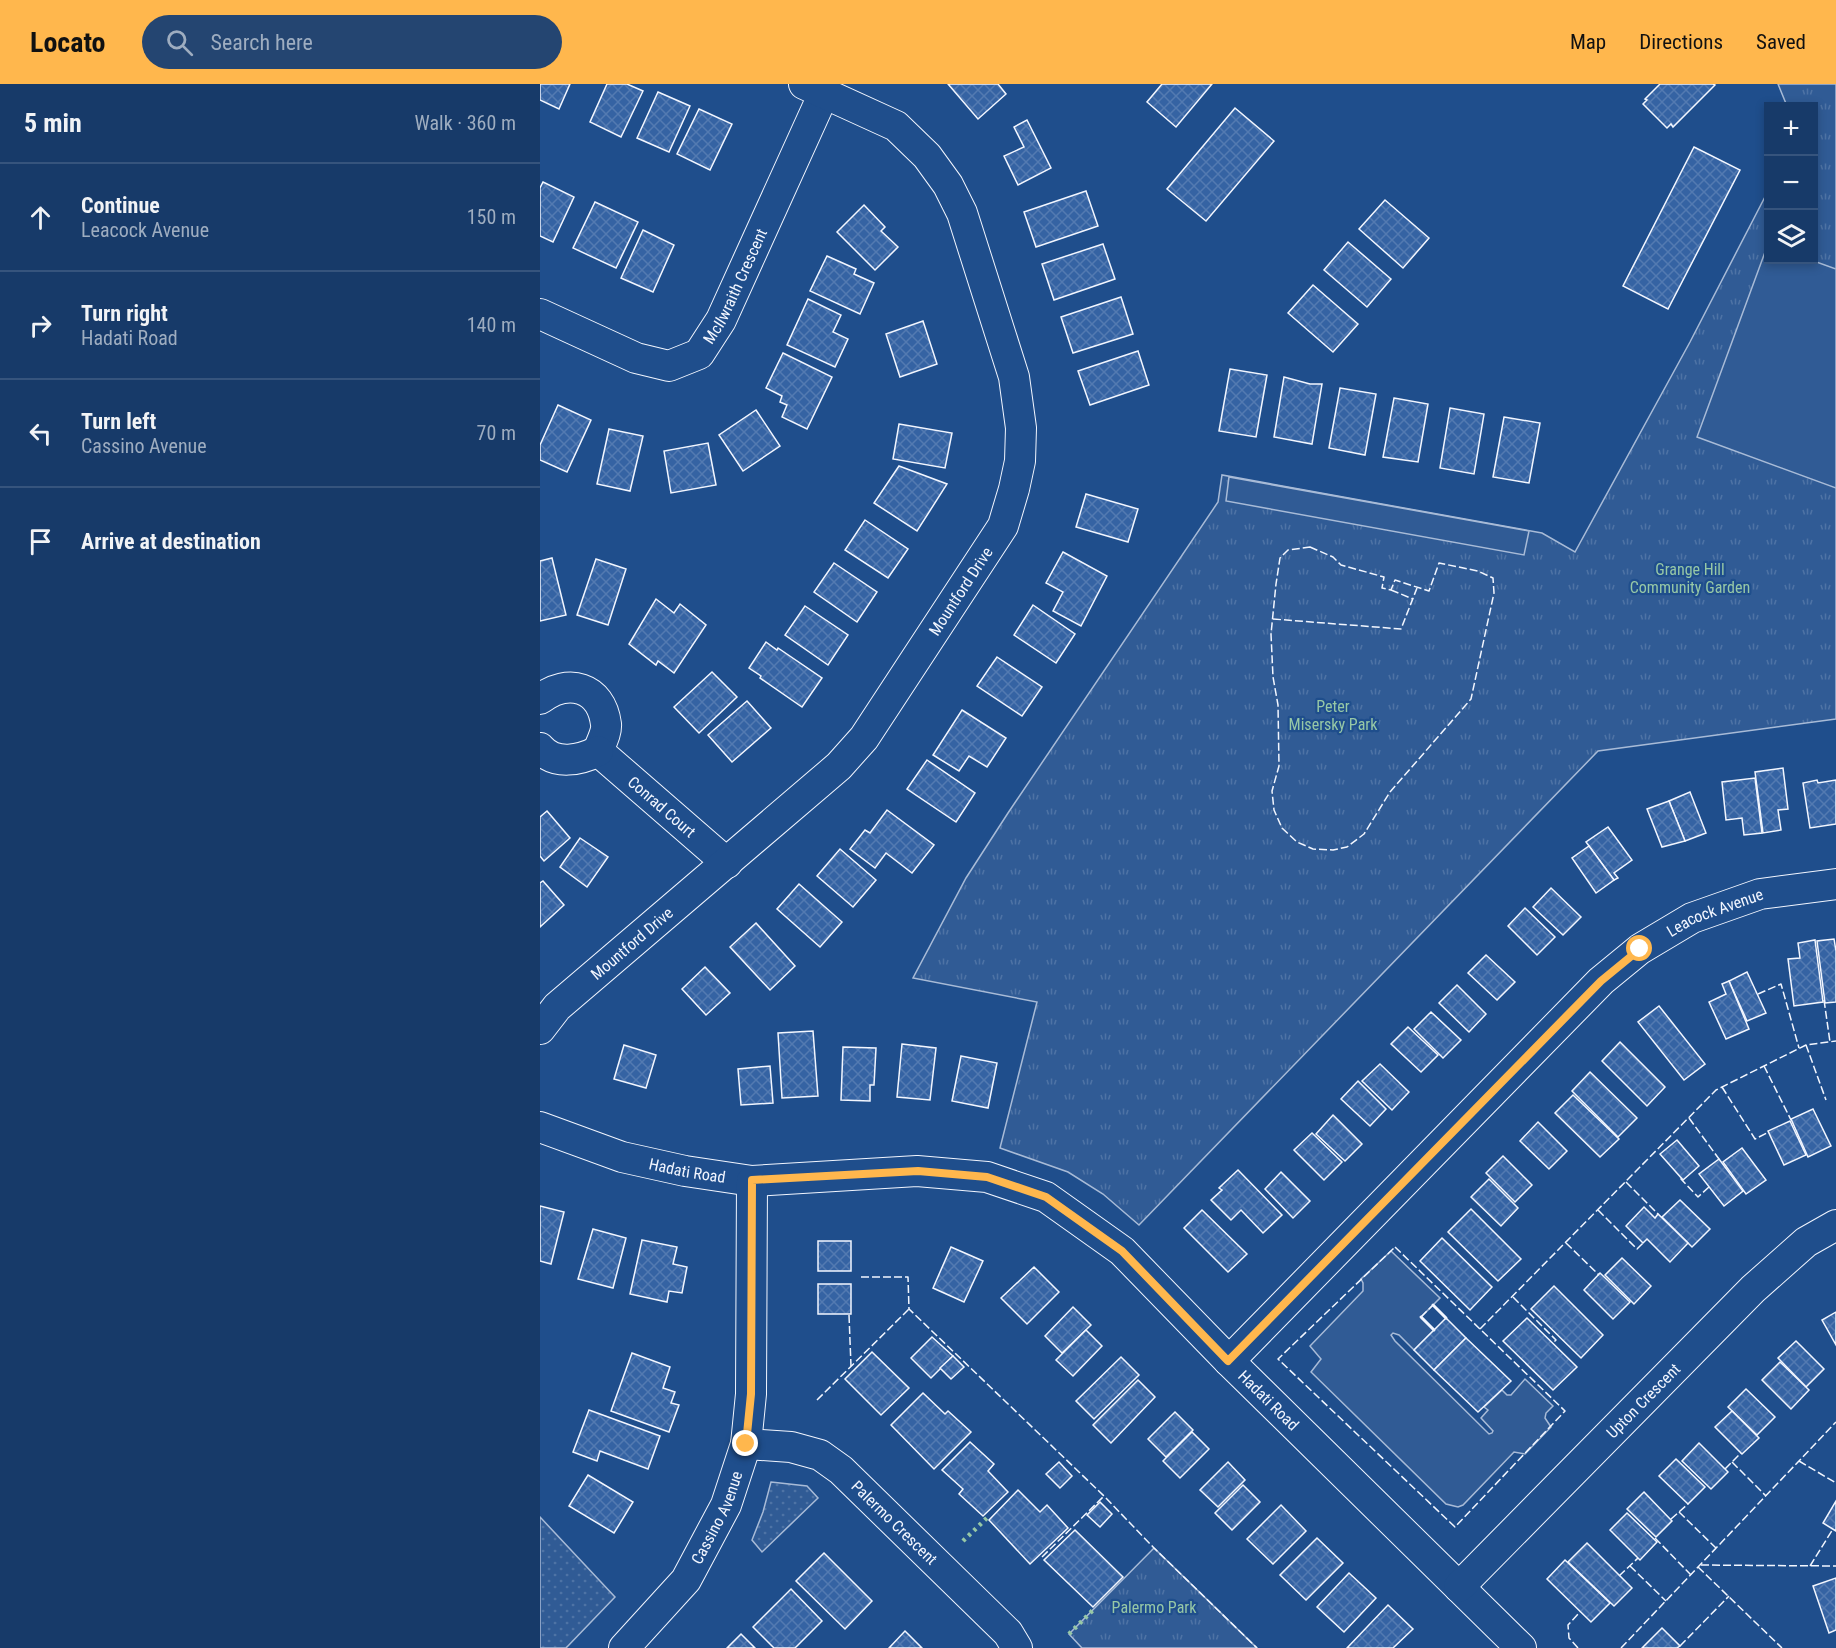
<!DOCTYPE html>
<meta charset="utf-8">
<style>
body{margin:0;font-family:"Roboto Condensed",sans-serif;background:#244571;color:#f1f3f6}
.controls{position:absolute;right:18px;top:18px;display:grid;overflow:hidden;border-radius:0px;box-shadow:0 3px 9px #0003}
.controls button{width:54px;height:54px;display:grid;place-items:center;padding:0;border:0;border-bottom:2px solid #36547d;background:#173a69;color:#f1f3f6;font:30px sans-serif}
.stop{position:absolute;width:18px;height:18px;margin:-14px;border:4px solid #ffb74d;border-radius:50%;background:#fff}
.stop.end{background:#ffb74d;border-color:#fff;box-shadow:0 2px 6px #0008}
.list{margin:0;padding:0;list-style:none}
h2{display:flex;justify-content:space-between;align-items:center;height:78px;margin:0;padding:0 24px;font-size:26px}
h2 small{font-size:20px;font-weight:400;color:#9eadc0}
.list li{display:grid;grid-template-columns:39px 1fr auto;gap:18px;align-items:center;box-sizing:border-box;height:108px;padding:0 24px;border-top:2px solid #36547d}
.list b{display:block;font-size:22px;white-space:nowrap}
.list p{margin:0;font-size:20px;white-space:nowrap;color:#9eadc0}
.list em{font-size:20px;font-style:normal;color:#9eadc0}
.icon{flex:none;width:33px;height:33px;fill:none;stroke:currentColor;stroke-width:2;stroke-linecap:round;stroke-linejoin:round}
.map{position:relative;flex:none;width:1296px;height:1564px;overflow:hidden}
header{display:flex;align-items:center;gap:36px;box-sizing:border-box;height:84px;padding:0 30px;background:#ffb74d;color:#111}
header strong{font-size:28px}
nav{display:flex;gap:33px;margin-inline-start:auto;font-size:21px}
.search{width:420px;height:54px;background:#244571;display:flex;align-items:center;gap:15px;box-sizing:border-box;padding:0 21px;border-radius:33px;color:#9eadc0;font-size:22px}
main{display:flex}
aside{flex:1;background:#173a69}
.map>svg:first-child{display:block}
.grass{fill:url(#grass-dots);stroke:#a8bbd7;stroke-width:1.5}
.park{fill:url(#park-tufts);stroke:#a8bbd7;stroke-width:1.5}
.built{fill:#305b95;stroke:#a8bbd7;stroke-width:1.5}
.building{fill:url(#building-cross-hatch);stroke:#f2f6ff;stroke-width:1.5}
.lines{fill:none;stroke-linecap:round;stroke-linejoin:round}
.minor-casing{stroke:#f2f6ff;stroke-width:32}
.minor{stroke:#1f4e8c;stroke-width:30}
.hedge{stroke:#97c8a6;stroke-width:4.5;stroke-dasharray:3 4.5;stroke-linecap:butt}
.fence{stroke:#f2f6ff;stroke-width:1.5;stroke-dasharray:8 3;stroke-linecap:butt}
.wall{stroke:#f2f6ff;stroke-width:3}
.route{stroke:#ffb74d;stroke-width:8}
.labels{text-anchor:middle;stroke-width:4.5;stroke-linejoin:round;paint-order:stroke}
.street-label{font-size:16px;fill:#f2f6ff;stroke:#1f4e8c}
.park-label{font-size:16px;fill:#97c8a6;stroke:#1f4e8c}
</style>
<header>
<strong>Locato</strong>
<div class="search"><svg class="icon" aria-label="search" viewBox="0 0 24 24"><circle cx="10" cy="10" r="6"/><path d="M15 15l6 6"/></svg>Search here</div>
<nav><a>Map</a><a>Directions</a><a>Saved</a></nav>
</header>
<main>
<aside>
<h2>5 min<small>Walk · 360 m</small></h2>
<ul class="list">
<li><svg class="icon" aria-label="ahead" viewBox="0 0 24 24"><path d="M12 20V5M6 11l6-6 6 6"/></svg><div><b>Continue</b><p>Leacock Avenue</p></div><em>150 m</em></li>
<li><svg class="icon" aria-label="right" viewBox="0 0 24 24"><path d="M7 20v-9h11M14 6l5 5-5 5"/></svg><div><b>Turn right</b><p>Hadati Road</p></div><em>140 m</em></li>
<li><svg class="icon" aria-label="left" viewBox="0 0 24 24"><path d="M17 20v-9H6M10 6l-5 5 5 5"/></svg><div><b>Turn left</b><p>Cassino Avenue</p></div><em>70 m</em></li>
<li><svg class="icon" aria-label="arrive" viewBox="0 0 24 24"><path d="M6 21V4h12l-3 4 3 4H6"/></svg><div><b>Arrive at destination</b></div></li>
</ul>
</aside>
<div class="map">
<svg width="1296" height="1564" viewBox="0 0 1296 1564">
<defs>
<pattern id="grass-dots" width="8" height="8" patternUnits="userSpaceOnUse" patternTransform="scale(1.5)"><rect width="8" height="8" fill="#305b95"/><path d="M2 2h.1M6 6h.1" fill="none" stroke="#4e73a5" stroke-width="1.8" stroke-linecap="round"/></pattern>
<pattern id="park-tufts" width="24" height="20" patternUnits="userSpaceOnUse" patternTransform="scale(1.5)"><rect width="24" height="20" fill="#305b95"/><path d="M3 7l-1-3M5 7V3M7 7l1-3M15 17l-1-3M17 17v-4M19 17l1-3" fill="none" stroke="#4e73a5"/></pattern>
<pattern id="building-cross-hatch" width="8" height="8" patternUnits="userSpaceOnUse" patternTransform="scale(1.5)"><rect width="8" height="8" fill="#3563a3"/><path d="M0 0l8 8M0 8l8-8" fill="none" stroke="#537ab1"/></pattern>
</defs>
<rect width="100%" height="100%" fill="#1f4e8c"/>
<g class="grass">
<path d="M231 1398 267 1402 278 1414 222 1468 212 1456 223 1428Z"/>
<path d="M0 1433 75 1513 26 1564H0Z"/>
</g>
<g class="park">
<path d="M1238 0H1296V635L1058 667 599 1141 563 1110 528 1088 460 1064 497 918 373 894 426 794 468 729 678 418 682 391 1002 449 1035 468 1150 258 1228 107V176H1274V22H1247Z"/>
<path d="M614 1464 717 1564H542L529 1550Z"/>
</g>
<g class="built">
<path d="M1228 160V176H1271L1296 185V404L1157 353Z"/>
<path d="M689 393 989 447 984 471 686 417Z"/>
<path d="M851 1167 900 1214 881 1233 894 1246 874 1266 859 1251 853 1249 851 1251 855 1257 949 1350 952 1349 953 1347 941 1334 948 1326 944 1323 962 1306 967 1311H971L985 1295 1013 1322 1006 1329 1005 1334 1011 1343 985 1370 974 1368 923 1421 918 1423 906 1420 771 1288 781 1275 770 1262 823 1207V1199L821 1195Z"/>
</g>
<g class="building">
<path d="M0 0H30L19 25 0 16Z"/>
<path d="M67 0H87L103 7 81 53 50 38Z"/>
<path d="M408 0H458L466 10 438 35Z"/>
<path d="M622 0H672L636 43 607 18Z"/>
<path d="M1120 0H1173L1175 1 1133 43 1131 40 1127 44 1103 20 1107 16 1105 15Z"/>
<path d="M118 8 150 22 129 68 97 54Z"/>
<path d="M695 24 734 57 666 137 627 105Z"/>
<path d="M159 25 192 40 170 86 137 70Z"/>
<path d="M487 36 511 84 478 101 464 72 484 63 474 43Z"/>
<path d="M1154 63 1200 86 1128 225 1083 202Z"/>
<path d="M3 98 34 113 13 158 0 152V104Z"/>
<path d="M546 107 558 142 496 163 484 128Z"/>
<path d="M845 116 889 154 863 184 819 145Z"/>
<path d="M55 118 98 138 76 184 33 164Z"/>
<path d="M324 121 345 143 341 147 358 163 335 186 297 148Z"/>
<path d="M103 146 134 161 113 208 81 194Z"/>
<path d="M808 158 851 195 827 223 784 186Z"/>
<path d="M563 160 575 195 514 216 502 180Z"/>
<path d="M287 172 316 185 314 190 334 199 320 230 270 207Z"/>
<path d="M773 201 818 240 793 268 748 229Z"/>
<path d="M581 213 593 250 533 269 521 233Z"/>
<path d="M268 215 301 231 293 248 308 255 295 283 247 261Z"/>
<path d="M383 237 397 280 360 293 346 250Z"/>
<path d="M598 267 609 301 550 321 538 287Z"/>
<path d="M243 269 292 293 267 345 242 333 247 321 240 318 242 312 226 304Z"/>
<path d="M690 285 727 291 716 353 679 347Z"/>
<path d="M744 293 770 300H782L772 360 734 353Z"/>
<path d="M800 304 836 310 825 371 789 364Z"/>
<path d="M854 314 888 320 878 378 843 373Z"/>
<path d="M18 321 51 336 27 388 0 376V361Z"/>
<path d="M910 324 944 330 934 390 900 384Z"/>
<path d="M216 326 240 362 203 387 179 351Z"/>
<path d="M964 333 1000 339 989 399 953 393Z"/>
<path d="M359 340 412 349 405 384 353 375Z"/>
<path d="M69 345 103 352 90 407 57 400Z"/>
<path d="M168 359 176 401 131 409 124 367Z"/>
<path d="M359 382 407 400 377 447 334 419Z"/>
<path d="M546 410 598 425 588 458 536 443Z"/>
<path d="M325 436 368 465 348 494 305 466Z"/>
<path d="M523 468 567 492 541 542 513 527 523 508 506 499Z"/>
<path d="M12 474 26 531 0 537V477Z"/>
<path d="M56 475 86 485 68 541 37 531Z"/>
<path d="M294 479 337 508 317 538 274 508Z"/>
<path d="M116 515 134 529 140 520 166 541 134 589 118 577 116 581 89 560Z"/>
<path d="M493 521 535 550 516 579 474 551Z"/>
<path d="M265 522 308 551 288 581 245 551Z"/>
<path d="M226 558 237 566 238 564 282 594 262 623 220 594 221 592 209 584Z"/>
<path d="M457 573 502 603 482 632 437 602Z"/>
<path d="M172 588 197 613 159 649 134 623Z"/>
<path d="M207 617 231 644 192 678 168 651Z"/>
<path d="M422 626 466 654 447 683 429 672 419 687 393 671Z"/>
<path d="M387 676 435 709 416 738 367 705Z"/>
<path d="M1243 684 1248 725 1238 726 1241 746 1223 749 1215 688Z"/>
<path d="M1215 694 1222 749 1204 751 1202 734 1186 736 1182 698Z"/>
<path d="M1277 696 1278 699 1296 696V740L1270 744 1263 699Z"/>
<path d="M1150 708 1166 749 1145 757 1129 717Z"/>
<path d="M1129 717 1145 757 1122 763 1107 725Z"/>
<path d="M347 726 394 761 372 789 346 769 335 784 310 765 325 746 330 749Z"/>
<path d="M7 727 30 754 4 777 0 772V733Z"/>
<path d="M1068 743 1092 776 1074 789 1078 794 1074 796 1046 758Z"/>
<path d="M40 754 68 773 47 803 20 783Z"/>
<path d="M1049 762 1074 796 1056 809 1032 774Z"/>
<path d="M300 765 336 796 313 823 277 792Z"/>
<path d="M3 797 24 821 0 843V799Z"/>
<path d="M259 800 302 838 280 863 237 825Z"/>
<path d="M1011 804 1041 833 1023 851 993 823Z"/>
<path d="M985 824 1015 853 997 871 968 842Z"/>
<path d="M216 839 255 882 230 906 190 863Z"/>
<path d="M1294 855 1296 867V918L1285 919 1277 857Z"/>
<path d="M1275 856 1283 918 1254 922 1248 875 1260 874 1258 859Z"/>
<path d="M946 871 975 898 957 916 928 889Z"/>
<path d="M165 883 190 909 166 931 142 905Z"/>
<path d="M1207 888 1226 929 1207 937 1189 897Z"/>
<path d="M1189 897 1209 945 1186 955 1169 918 1186 910 1182 900Z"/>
<path d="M917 901 946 930 929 948 899 919Z"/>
<path d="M1119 922 1165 980 1144 996 1098 938Z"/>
<path d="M891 928 921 956 903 974 874 945Z"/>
<path d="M868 943 898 971 881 988 851 960Z"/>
<path d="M273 947 278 1012 242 1014 238 949Z"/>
<path d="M1080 958 1125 1003 1107 1022 1062 977Z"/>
<path d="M362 960 396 964 390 1016 357 1013Z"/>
<path d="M84 961 116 971 106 1004 74 995Z"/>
<path d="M303 963 336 964 334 1001H330V1017L301 1016Z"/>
<path d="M421 972 457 979 448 1024 412 1017Z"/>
<path d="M840 980 869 1008 852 1026 822 997Z"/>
<path d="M230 982 233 1019 201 1021 198 985Z"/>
<path d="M1050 988 1097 1034 1078 1053 1032 1007Z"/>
<path d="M818 997 846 1025 830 1042 801 1015Z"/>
<path d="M1033 1011 1079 1055 1060 1073 1015 1029Z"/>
<path d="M1273 1025 1291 1062 1268 1073 1251 1035Z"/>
<path d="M793 1031 822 1060 805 1077 776 1050Z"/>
<path d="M1250 1037 1266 1071 1244 1081 1228 1047Z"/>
<path d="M998 1038 1027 1067 1009 1085 980 1057Z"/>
<path d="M772 1049 802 1078 784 1096 754 1066Z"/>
<path d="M1137 1056 1159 1082 1143 1096 1120 1070Z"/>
<path d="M1202 1064 1226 1096 1206 1110 1183 1078Z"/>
<path d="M963 1072 992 1101 975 1118 946 1089Z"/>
<path d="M1179 1075 1203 1107 1184 1122 1159 1090Z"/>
<path d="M698 1086 742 1131 723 1149 701 1126 691 1136 671 1116 682 1106 679 1104Z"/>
<path d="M741 1088 770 1117 753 1134 725 1105Z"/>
<path d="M949 1095 978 1124 961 1142 931 1113Z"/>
<path d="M1140 1116 1170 1145 1152 1163 1122 1133Z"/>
<path d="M0 1122 24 1128 11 1180 0 1177Z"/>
<path d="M1104 1123 1115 1134 1118 1130 1148 1159 1130 1178 1107 1155 1103 1159 1086 1142Z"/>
<path d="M931 1125 981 1175 958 1197 908 1148Z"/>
<path d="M662 1126 707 1170 688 1188 644 1144Z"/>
<path d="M53 1145 86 1154 73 1204 38 1195Z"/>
<path d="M902 1154 952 1203 930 1226 880 1177Z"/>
<path d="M102 1156 137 1163 133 1180 147 1183 142 1209 129 1207 127 1218 90 1210Z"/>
<rect x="278" y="1157" width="33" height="30"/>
<path d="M411 1163 443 1177 424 1218 393 1204Z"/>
<path d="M1082 1174 1111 1202 1094 1220 1065 1191Z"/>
<path d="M494 1183 519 1208 487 1240 461 1214Z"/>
<path d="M1060 1189 1090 1218 1073 1235 1044 1206Z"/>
<rect x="278" y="1200" width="33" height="30"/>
<path d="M1014 1202 1063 1251 1041 1274 991 1225Z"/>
<path d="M533 1223 551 1241 522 1269 505 1252Z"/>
<path d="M1296 1228V1261L1282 1236Z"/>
<path d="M906 1234 926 1254 894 1286 874 1266Z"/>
<path d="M987 1234 1037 1283 1013 1306 963 1257Z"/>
<path d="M546 1246 562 1262 533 1292 516 1276Z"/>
<path d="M392 1253 413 1272 391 1294 371 1274Z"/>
<path d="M926 1254 971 1297 938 1328 894 1286Z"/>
<path d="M1256 1257 1284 1285 1266 1303 1238 1274Z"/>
<path d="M332 1268 369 1304 341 1331 305 1295Z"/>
<path d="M92 1269 130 1283 123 1304 135 1308 131 1319 139 1321 129 1348 71 1327Z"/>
<path d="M413 1272 424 1283 411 1295 400 1284Z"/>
<path d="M581 1273 599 1291 554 1335 536 1317Z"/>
<path d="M1240 1278 1269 1306 1251 1325 1222 1296Z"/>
<path d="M598 1296 615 1313 571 1359 553 1341Z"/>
<path d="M1206 1305 1235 1333 1217 1351 1188 1323Z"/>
<path d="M383 1309 405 1330 408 1327 431 1348 394 1385 351 1341Z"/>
<path d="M49 1326 120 1352 108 1385 60 1367 57 1377 33 1368Z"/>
<path d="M1192 1327 1219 1354 1202 1370 1175 1343Z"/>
<path d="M635 1328 653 1346 626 1373 608 1355Z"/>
<path d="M652 1348 669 1365 640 1394 623 1377Z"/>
<path d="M430 1358 454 1380 448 1387 468 1408 443 1432 419 1410 423 1405 402 1386Z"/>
<path d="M1159 1359 1188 1388 1171 1405 1142 1377Z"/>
<path d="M1136 1375 1165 1403 1148 1420 1119 1392Z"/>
<path d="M519 1378 532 1392 520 1404 506 1390Z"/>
<path d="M688 1378 705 1396 678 1423 660 1406Z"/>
<path d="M48 1391 93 1418 74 1449 29 1422Z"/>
<path d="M703 1401 720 1418 692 1446 675 1429Z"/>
<path d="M478 1406 500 1428 507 1421 528 1444 490 1480 449 1436Z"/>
<path d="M1104 1408 1132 1437 1116 1453 1087 1425Z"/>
<path d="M1296 1417V1447L1283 1439Z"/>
<path d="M560 1418 572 1430 560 1443 547 1431Z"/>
<path d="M741 1421 766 1447 733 1480 707 1455Z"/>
<path d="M1087 1429 1117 1458 1100 1476 1070 1446Z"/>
<path d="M535 1446 583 1493 553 1523 504 1476Z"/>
<path d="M777 1454 803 1479 766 1516 740 1491Z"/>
<path d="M1047 1459 1092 1504 1074 1522 1028 1478Z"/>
<path d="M284 1469 332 1517 305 1545 256 1497Z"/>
<path d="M1025 1476 1070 1519 1051 1538 1007 1495Z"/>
<path d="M809 1489 836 1514 804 1548 777 1523Z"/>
<path d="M1296 1494V1546L1289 1549 1273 1502Z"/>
<path d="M251 1505 282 1537 255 1564H234L213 1543Z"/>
<path d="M848 1521 873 1545 853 1564H807Z"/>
<path d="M1122 1544 1140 1562 1137 1564H1102Z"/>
<path d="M365 1547 382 1564H349Z"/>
<path d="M201 1550 215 1564H187Z"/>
</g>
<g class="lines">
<g class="minor-casing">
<g id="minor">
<path id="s1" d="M0 230 96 274 129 282 159 270 181 236 284 9"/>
<path id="s2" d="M0 615C28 594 61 602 66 640 67 648 61 659 58 667L187 779"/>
<path d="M0 664C15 682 41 676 58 667"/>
<path id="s3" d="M0 945 17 923 278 700 299 682 324 654 463 442 474 405 480 377 481 344 474 293 422 129 408 101 387 72 356 42 264 0"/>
<path id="s4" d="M0 1043 82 1073 145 1087 212 1097 377 1087 447 1093 506 1113 582 1167 689 1277 981 1564"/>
<path id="s5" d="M689 1277 1061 897 1100 865 1152 834 1220 810 1296 800"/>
<path id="s6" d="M206 1360 251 1363 280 1371 301 1386 468 1549 477 1564"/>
<path id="s7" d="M919 1503 1213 1205 1266 1158 1296 1141"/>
<path id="s8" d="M84 1564 146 1496 186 1421 206 1360 211 1310 212 1097"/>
</g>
</g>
<use href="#minor" class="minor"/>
<g class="hedge">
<path d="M423 1457 450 1431"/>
<path d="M529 1550 553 1526"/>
</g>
<g class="fence">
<path d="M770 463 793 473 801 481 844 493 842 504 851 506 855 496 889 507 899 479 938 487 953 494 954 509 931 615 850 708 824 750 807 763 793 766 773 765 757 758 742 744 734 726 732 707 739 682 738 621 733 593 731 550 736 500 740 474 748 466Z"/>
<path d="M851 506 873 515"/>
<path d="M733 535 861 545 877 504"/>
<path d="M1218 910 1241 900 1259 964"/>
<path d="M1284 916 1290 958"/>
<path d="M1266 961 1286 1016"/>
<path d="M1224 982 1251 1036"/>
<path d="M1182 1003 1215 1055 1229 1048"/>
<path d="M1149 1034 1179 1075"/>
<path d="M1142 1094 1141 1095 1158 1113 1169 1103"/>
<path d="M1086 1098 1118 1130"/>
<path d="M1058 1126 1097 1165 1103 1159"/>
<path d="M1026 1159 1059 1191"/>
<path d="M855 1163 1025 1327 915 1443 738 1275Z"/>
<path d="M321 1193H368L369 1225 564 1412 614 1464 717 1564"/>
<path d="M973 1213 1016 1256 1013 1259"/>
<path d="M309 1231 311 1282"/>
<path d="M881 1233 893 1221"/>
<path d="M940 1245 1176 1006 1266 961 1296 957"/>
<path d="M277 1316 369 1225"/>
<path d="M1259 1377 1296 1399"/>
<path d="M1192 1378 1226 1412"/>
<path d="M1185 1385 1201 1369"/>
<path d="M1139 1428 1176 1464"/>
<path d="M1131 1435 1148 1420"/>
<path d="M1115 1454 1151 1491"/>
<path d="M502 1473 564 1412"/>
<path d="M1161 1481 1296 1482"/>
<path d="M1090 1482 1126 1517"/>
<path d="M1270 1482 1293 1445"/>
<path d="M1158 1483 1242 1564"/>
<path d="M1079 1492 1098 1474"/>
<path d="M1140 1562 1189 1512"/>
<path d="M1038 1564 1029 1554 1028 1541 1040 1528"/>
<path d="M1081 1564 1296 1338"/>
</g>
<g class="wall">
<path d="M893 1221 906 1234"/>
<path d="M881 1233 894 1246"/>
</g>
</g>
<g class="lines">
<path class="route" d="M206 1360 211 1310 212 1096 378 1087 447 1093 506 1113 582 1167 688 1277 1061 897 1100 865"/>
</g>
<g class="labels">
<g class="street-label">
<text dy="6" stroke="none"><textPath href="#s1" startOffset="249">McIlwraith Crescent</textPath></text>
<text dy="6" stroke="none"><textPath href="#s3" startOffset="612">Mountford Drive</textPath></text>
<text dy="6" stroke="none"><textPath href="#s2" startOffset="202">Conrad Court</textPath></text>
<text dy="6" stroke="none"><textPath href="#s5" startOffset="666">Leacock Avenue</textPath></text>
<text dy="6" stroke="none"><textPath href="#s3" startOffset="126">Mountford Drive</textPath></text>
<text dy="6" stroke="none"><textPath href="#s4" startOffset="154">Hadati Road</textPath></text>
<text dy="6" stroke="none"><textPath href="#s7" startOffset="262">Upton Crescent</textPath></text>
<text dy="6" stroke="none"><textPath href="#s4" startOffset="820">Hadati Road</textPath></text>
<text dy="6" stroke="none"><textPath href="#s8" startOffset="162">Cassino Avenue</textPath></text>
<text dy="6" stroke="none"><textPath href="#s6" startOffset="176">Palermo Crescent</textPath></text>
</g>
<g class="park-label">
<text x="1150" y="491">Grange Hill<tspan x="1150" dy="18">Community Garden</tspan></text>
<text x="793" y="628">Peter<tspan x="793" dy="18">Misersky Park</tspan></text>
<text x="614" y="1529">Palermo Park</text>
</g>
</g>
</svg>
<div class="controls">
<button>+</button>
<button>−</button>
<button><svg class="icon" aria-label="layers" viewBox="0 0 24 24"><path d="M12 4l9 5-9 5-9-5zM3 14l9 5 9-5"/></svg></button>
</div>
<div class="stop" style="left:1100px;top:865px"></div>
<div class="stop end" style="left:206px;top:1360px"></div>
</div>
</main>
